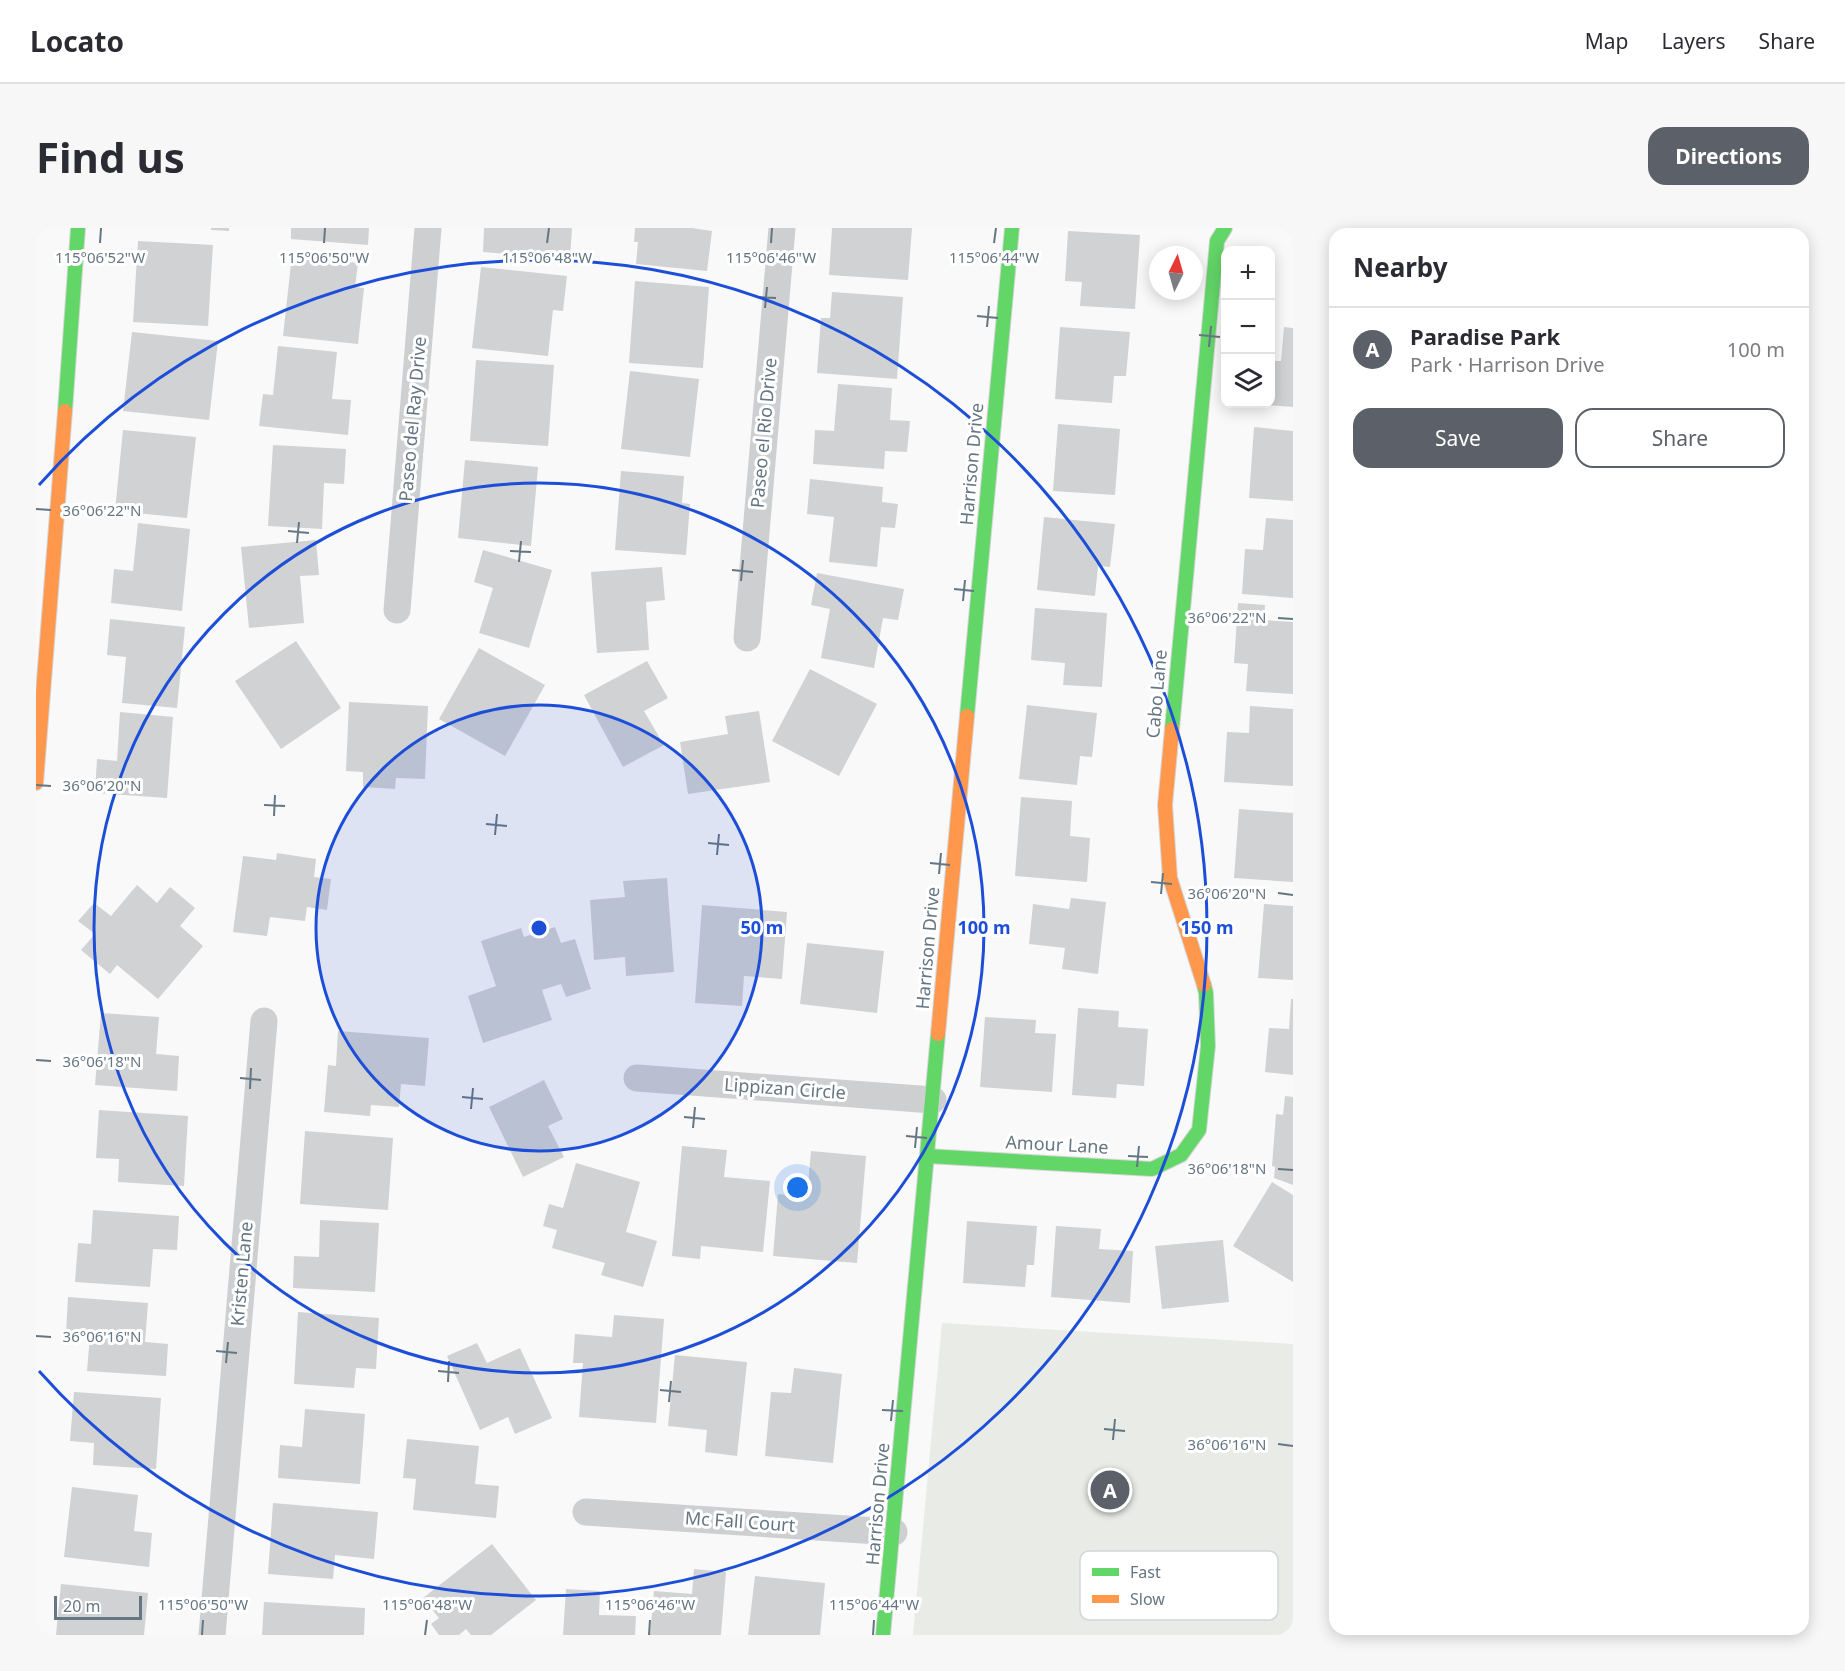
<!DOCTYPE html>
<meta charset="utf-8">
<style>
body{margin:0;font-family:"Noto Sans",sans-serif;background:#f7f7f7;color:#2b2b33}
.controls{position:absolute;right:18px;top:18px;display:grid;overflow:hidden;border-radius:12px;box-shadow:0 3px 15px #0003}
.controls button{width:54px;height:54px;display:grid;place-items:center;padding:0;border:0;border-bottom:2px solid #e1e1e2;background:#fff;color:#2b2b33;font:30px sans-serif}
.compass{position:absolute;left:1113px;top:18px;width:54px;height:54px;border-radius:50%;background:#fff;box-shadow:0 3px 15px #0003;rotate:5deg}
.scale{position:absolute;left:18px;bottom:15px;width:88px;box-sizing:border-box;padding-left:6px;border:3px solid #657683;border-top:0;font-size:16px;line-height:21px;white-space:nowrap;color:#657683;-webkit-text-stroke:4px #fff;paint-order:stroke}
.you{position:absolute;left:762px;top:960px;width:21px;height:21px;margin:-15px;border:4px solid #fff;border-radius:50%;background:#1a73e8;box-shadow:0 0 0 9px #1a73e833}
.badge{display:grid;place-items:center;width:39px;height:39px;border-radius:50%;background:#5c6169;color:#fff;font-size:20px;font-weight:700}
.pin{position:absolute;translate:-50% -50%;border:3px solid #fff;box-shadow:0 2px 6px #0006}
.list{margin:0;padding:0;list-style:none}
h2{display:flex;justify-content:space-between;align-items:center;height:78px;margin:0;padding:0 24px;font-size:26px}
h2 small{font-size:20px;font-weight:400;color:#7c7c81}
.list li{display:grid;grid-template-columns:39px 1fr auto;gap:18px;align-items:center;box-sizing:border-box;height:84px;padding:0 24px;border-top:2px solid #e1e1e2}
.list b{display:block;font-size:22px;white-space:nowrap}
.list p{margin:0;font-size:20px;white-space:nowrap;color:#7c7c81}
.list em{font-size:20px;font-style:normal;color:#7c7c81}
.actions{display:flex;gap:12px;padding:18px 24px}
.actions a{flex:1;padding:14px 0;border:2px solid #5c6169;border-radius:18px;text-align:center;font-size:21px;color:#5c6169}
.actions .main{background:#5c6169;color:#fff}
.icon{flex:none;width:33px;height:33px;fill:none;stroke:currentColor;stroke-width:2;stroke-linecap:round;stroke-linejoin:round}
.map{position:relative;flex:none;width:1257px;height:1407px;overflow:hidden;border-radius:18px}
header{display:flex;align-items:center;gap:36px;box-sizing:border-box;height:84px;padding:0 30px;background:#fff;border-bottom:2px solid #e1e1e2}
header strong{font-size:28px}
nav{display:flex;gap:33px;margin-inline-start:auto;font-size:21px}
.intro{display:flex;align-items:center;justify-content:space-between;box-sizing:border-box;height:144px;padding:0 36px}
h1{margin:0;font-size:42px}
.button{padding:15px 27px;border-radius:18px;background:#5c6169;color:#fff;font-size:21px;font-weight:700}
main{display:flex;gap:36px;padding:0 36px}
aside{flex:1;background:#fff;border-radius:18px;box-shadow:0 3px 15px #0003}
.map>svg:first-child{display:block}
.green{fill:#e8ebe6}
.building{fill:#d0d2d3}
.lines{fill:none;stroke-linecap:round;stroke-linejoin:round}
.fast-casing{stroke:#d5d6d7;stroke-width:16}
.slow-casing{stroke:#d5d6d7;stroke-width:16}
.street{stroke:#cecfd0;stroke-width:27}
.fast{stroke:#63d668;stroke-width:14}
.slow{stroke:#ff974d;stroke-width:14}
.ticks{fill:none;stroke:#657683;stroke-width:2}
.ring{fill:none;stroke:#1d4ed8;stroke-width:3}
.labels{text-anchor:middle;stroke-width:6;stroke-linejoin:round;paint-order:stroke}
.street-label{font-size:18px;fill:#657683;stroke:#fff}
.key{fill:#fff;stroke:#d1d6da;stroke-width:1.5}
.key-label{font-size:16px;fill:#657683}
.ticks-label{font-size:15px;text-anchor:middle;fill:#657683;stroke:#fff;stroke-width:6;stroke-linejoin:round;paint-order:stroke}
.centre{fill:#1d4ed8;stroke:#fff;stroke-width:3}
.ring-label{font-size:18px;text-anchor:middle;font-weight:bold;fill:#1d4ed8;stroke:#fff;stroke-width:6;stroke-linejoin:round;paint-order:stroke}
</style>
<header>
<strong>Locato</strong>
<nav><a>Map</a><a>Layers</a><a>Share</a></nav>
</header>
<div class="intro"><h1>Find us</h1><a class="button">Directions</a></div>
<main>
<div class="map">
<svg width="1257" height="1407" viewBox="0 0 1257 1407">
<rect width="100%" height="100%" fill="#f9f9f9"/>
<path class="green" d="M906 1095 1257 1116V1407H877Z"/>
<g class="building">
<path d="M175 0H193V3L175 2Z"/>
<path d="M255 0H333L332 17 255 11Z"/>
<path d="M448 0H536L534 31 447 24Z"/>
<path d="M599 0H656L676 3 671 43 600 36 602 14H598Z"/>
<path d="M796 0H876L872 52 793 47Z"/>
<path d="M1032 3 1104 7 1099 81 1044 78 1046 54 1029 53Z"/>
<path d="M102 13 177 17 172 98 97 94Z"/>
<path d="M256 27 322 35 319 59 328 60 322 116 247 108Z"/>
<path d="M445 39 531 48 527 83 517 82 512 128 436 120Z"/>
<path d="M599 53 673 59 667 140 593 135Z"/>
<path d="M796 64 867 69 861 151 781 145 785 90H794Z"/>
<path d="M1024 99 1094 104 1090 148H1078L1076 175 1019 171Z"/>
<path d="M1248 99 1257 100V179L1230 177V176H1234V133H1245Z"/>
<path d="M96 104 182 113 173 192 87 183Z"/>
<path d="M242 118 301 124 296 171 315 172 312 207 223 198 227 166 237 167Z"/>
<path d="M440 132 518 137 512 218 434 213Z"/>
<path d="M594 143 663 151 654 229 585 221Z"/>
<path d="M802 156 856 160 854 192 874 193 871 224 849 223 848 241 777 236 779 202 798 203Z"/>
<path d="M1022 196 1084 201 1079 267 1017 263Z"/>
<path d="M1218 199 1257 203V273L1213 270Z"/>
<path d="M87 202 160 209 151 290 79 283Z"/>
<path d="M237 217 310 221 308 256 288 255 286 301 232 298Z"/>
<path d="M429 232 502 239 495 318 422 310Z"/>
<path d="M585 243 648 248 646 275 654 276 650 327 579 322Z"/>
<path d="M774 251 847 259 846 274 862 276 859 300 845 299 841 339 793 334 798 289 771 286Z"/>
<path d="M1008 289 1079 296 1074 339 1062 338 1059 368 1001 362Z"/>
<path d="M1230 290 1257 292V370L1206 366 1209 321 1227 322Z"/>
<path d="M102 295 154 301 146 383 75 375 78 341 97 343Z"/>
<path d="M280 312 283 347 264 348 268 395 213 400 205 319Z"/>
<path d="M447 322 516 342 493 420 443 405 457 360 438 354Z"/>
<path d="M626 339 629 372 610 374 613 422 561 425 555 344Z"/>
<path d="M781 345 868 361 862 392 847 390 838 440 785 430 794 381 775 377Z"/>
<path d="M1202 375 1229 377 1228 392 1257 394V466L1210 463 1212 436 1198 435Z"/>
<path d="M999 380 1071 385 1066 459 1027 457 1029 435 995 432Z"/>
<path d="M74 391 149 399 141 480 86 475 90 429 71 427Z"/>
<path d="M260 413 305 480 245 521 199 453Z"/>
<path d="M443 420 509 457 469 528 403 491Z"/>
<path d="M611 433 632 470 608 483 628 517 587 539 548 467Z"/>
<path d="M774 441 841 476 803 548 736 513Z"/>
<path d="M313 474 392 478 389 551 360 550 359 561 327 559V544L310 543Z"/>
<path d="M991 477 1061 485 1056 529 1044 528 1041 557 983 551Z"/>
<path d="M1214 478 1257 481V558L1188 554 1191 504 1213 505Z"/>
<path d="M723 483 734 554 652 566 644 514 692 506 689 488Z"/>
<path d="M84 484 137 489 131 570 59 565 61 531 81 533Z"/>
<path d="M985 569 1036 573 1034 608 1054 610 1051 654 979 648Z"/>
<path d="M1203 581 1257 585V654L1198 650Z"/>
<path d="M241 625 280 631 278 649 295 651 291 682 271 679 269 693 234 689 231 708 197 704 207 628 240 632Z"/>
<path d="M631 650 638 744 590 748 589 729 558 732 554 672 589 669 587 653Z"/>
<path d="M101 657 121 675 134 659 159 680 144 698 167 718 122 771 81 737 74 746 45 722 59 706 42 693 58 675 75 688Z"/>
<path d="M1035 670 1070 674 1062 746 1026 741 1029 720 993 716 997 676 1033 681Z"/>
<path d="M1228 676 1257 678V752L1222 750Z"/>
<path d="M666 677 751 684 746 751 708 748 706 778 659 775Z"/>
<path d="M519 699 525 715 539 711 555 761 530 769 525 756 506 762 516 792 447 815 432 768 460 758 445 713 485 700 488 709Z"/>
<path d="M771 715 848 723 841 785 764 776Z"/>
<path d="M1255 771H1257V847L1229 844 1233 800 1253 801Z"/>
<path d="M1042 780 1083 783 1082 799 1112 801 1108 858 1081 856 1080 870 1036 867Z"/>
<path d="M65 785 123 789 120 826 143 828 141 863 59 857Z"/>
<path d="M949 789 1000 792 999 805 1020 806 1016 864 944 859Z"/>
<path d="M302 803 393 810 389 858 365 856 363 879 335 877 334 888 288 884 292 837 300 838Z"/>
<path d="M508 852 527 891 512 898 528 929 487 949 453 879Z"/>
<path d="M1249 868 1257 869V957L1238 950 1239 939 1236 938 1240 886 1247 887Z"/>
<path d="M63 882 152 888 148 958 82 954 83 931 60 930Z"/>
<path d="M269 903 357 910 352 982 264 976Z"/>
<path d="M646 918 691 922 688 949 734 953 727 1024 665 1018 664 1031 636 1028Z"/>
<path d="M775 923 830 928 821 1035 737 1028 742 966 771 969Z"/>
<path d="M540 935 604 954 590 1004 621 1013 607 1059 565 1047 569 1035 516 1020 521 1002 507 998 513 976 527 980Z"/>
<path d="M1236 954 1257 967V1054L1197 1018Z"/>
<path d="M57 982 143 988 141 1022 117 1021 114 1059 39 1054 42 1015 55 1016Z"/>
<path d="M284 992 343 995 339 1064 257 1060 258 1028 283 1029Z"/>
<path d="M931 993 1001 998 998 1037H991L989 1059 927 1055Z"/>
<path d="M1020 998 1065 1001 1063 1021 1097 1023 1094 1075 1015 1069Z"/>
<path d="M1187 1012 1193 1074 1126 1081 1119 1018Z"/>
<path d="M32 1069 112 1075 109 1114 132 1116 130 1148 51 1143 54 1107 30 1105Z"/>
<path d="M262 1084 343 1090 340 1141 320 1140 318 1160 258 1156Z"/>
<path d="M578 1087 628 1091 620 1195 543 1189 547 1135H537L539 1106 576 1109Z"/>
<path d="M441 1115 451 1135 484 1120 516 1190 479 1206 472 1189 444 1202 411 1128Z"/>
<path d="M639 1127 711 1134 701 1228 669 1224 671 1202 632 1198Z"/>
<path d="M758 1140 806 1146 797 1235 729 1228 735 1164 755 1165Z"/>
<path d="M38 1164 125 1170 120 1241 57 1237 58 1215 34 1213Z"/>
<path d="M269 1181 329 1186 324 1256 242 1250 244 1217 266 1219Z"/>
<path d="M371 1211 443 1218 439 1256 463 1258 460 1290 377 1282 380 1251 367 1250Z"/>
<path d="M36 1259 102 1267 98 1303 116 1305 113 1339 28 1329Z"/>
<path d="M237 1275 342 1284 338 1331 299 1327 297 1351 232 1346Z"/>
<path d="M456 1316 500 1372 455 1407H435L430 1401 423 1407H403L395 1396 403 1390 387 1370Z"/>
<path d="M658 1341 690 1344 685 1407H614L618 1363 656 1366Z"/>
<path d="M719 1348 789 1355 784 1407H712Z"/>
<path d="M25 1356 112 1365 108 1407H20Z"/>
<path d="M530 1361 564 1363 563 1387 600 1388 599 1407H527Z"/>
<path d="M228 1374 329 1380 328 1407H226Z"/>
</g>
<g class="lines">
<g class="fast-casing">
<g id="fast">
<path d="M29 183 42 0"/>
<path d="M931 488 976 0"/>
<path d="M1136 501 1181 13 1189 0"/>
<path d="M891 928 1116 941 1145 927 1163 902 1172 818 1170 765 1168 757"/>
<path d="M847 1407 902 806"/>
</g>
</g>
<g class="slow-casing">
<g id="slow">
<path d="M1136 501 1129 577 1134 650 1168 757"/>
<path d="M0 555 29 183"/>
<path d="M902 806 931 488"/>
</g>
</g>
<g class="street">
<path d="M361 382 392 0"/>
<path d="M711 410 746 0"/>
<path d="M601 850 897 872"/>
<path d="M550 1284 858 1304"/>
<path d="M176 1407 228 793"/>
</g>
<use href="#fast" class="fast"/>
<use href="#slow" class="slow"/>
</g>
<path class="ticks" d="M64 15 65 0M288 15 289 0M511 15 513 0M735 15 736 0M958 15 960 0M720 69 740 70M729 80 731 59M941 88 962 90M951 99 953 78M1163 107 1184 109M1173 119 1175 98M0 281 15 282M252 303 273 305M261 315 263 294M474 323 495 324M483 334 485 313M696 342 717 344M705 353 707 332M918 361 938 363M927 373 929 352M1242 390 1257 391M0 557 15 558M228 577 249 578M238 588 239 567M450 596 471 598M459 607 461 586M672 615 693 617M681 627 683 606M894 635 914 637M903 646 905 625M1115 654 1136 656M1242 665 1257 667M1125 666 1127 645M0 832 15 833M204 850 225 852M214 861 215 840M426 869 447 871M435 881 437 860M648 889 669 891M657 900 659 879M870 908 891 910M879 920 881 899M1092 928 1112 929M1101 939 1103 918M1242 941 1257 942M0 1108 15 1109M180 1123 201 1125M190 1135 192 1114M402 1143 423 1145M412 1154 413 1133M624 1162 645 1164M633 1174 635 1153M846 1182 867 1183M855 1193 857 1172M1068 1201 1089 1203M1077 1212 1079 1191M1242 1216 1257 1218M166 1407 167 1392M389 1407 391 1392M613 1407 614 1392M837 1407 838 1392"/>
<circle cx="503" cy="700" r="223" fill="#1d4ed8" fill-opacity=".12"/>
<g class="ring">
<circle cx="503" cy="700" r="223"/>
<circle cx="503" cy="700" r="445"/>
<path d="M3 257A668 668 0 1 1 3 1143"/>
</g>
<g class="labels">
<g class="street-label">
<text transform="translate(377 191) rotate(-85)" y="6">Paseo del Ray Drive</text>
<text transform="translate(728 205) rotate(-85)" y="6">Paseo el Rio Drive</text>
<text transform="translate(936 236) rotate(-85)" y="6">Harrison Drive</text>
<text transform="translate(1121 466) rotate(-85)" y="6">Cabo Lane</text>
<text transform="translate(892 720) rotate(-85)" y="6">Harrison Drive</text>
<text transform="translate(749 861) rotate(4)" y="6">Lippizan Circle</text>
<text transform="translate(1021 917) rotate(3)" y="6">Amour Lane</text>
<text transform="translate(206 1046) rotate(-85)" y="6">Kristen Lane</text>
<text transform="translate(842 1276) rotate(-85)" y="6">Harrison Drive</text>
<text transform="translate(704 1294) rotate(4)" y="6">Mc Fall Court</text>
</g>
</g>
<rect x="1044" y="1323" width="198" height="69" rx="9" class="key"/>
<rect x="1056" y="1340" width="27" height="8" fill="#63d668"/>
<rect x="1056" y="1367" width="27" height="8" fill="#ff974d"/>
<g class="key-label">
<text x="1094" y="1350">Fast</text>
<text x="1094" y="1377">Slow</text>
</g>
<g class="ticks-label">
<text x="64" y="35">115°06'52"W</text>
<text x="288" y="35">115°06'50"W</text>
<text x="511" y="35">115°06'48"W</text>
<text x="735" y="35">115°06'46"W</text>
<text x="958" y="35">115°06'44"W</text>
<text x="66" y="288">36°06'22"N</text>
<text x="1191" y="395">36°06'22"N</text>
<text x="66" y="563">36°06'20"N</text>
<text x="1191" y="671">36°06'20"N</text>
<text x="66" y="839">36°06'18"N</text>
<text x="1191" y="946">36°06'18"N</text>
<text x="66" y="1114">36°06'16"N</text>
<text x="1191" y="1222">36°06'16"N</text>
<text x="167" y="1382">115°06'50"W</text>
<text x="391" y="1382">115°06'48"W</text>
<text x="614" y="1382">115°06'46"W</text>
<text x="838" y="1382">115°06'44"W</text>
</g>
<circle cx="503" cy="700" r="9" class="centre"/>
<g class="ring-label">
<text x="726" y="706">50 m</text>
<text x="948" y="706">100 m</text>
<text x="1171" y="706">150 m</text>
</g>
</svg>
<div class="controls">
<button>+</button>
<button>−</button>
<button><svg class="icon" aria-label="layers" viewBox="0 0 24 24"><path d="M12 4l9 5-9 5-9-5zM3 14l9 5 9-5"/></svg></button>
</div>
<svg class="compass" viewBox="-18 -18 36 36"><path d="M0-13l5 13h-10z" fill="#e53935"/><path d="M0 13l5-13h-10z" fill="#7c7c81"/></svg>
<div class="scale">20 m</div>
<div class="you"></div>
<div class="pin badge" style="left:1074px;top:1262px">A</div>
</div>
<aside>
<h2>Nearby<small></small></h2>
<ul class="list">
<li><span class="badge">A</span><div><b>Paradise Park</b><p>Park · Harrison Drive</p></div><em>100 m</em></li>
</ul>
<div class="actions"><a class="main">Save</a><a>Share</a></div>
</aside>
</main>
